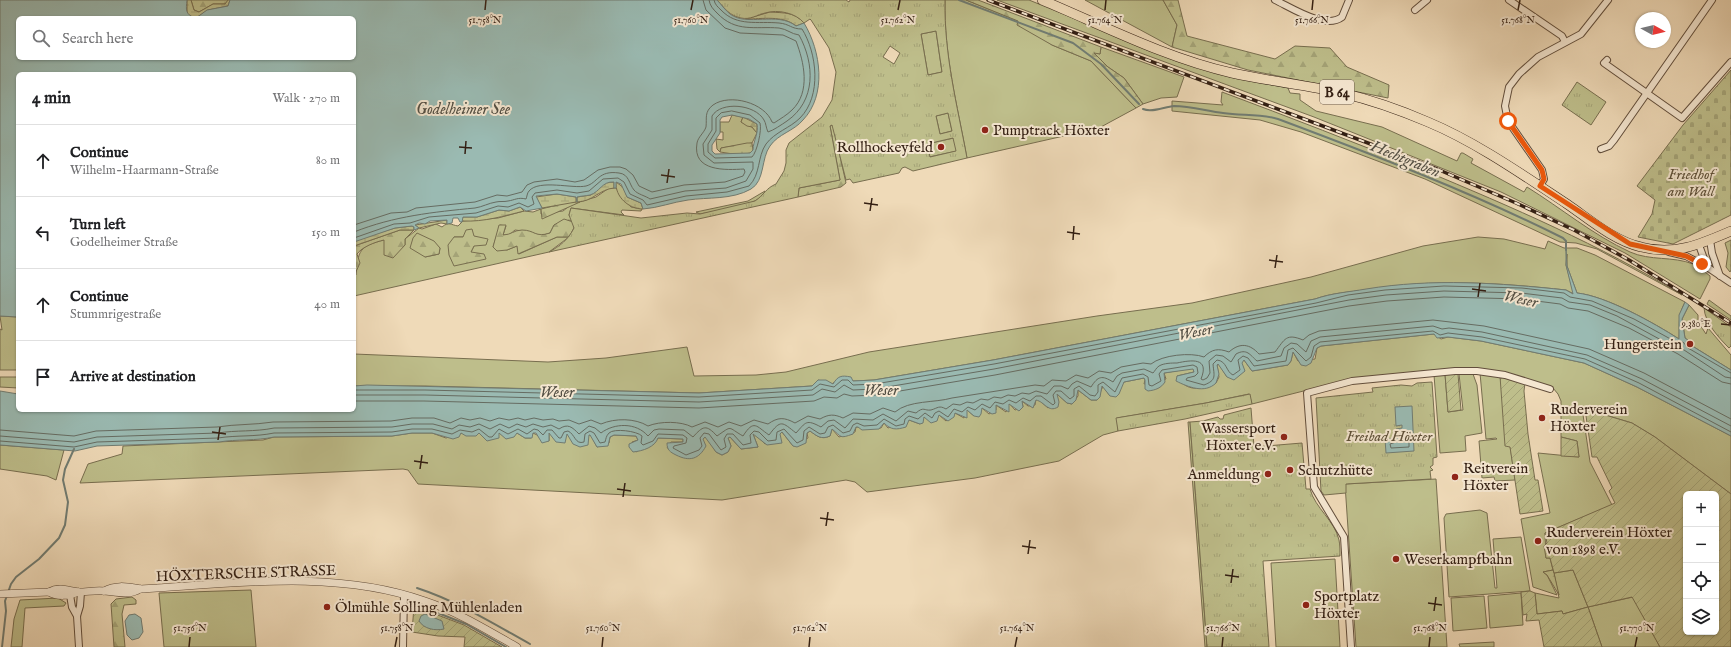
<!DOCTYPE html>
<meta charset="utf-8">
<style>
body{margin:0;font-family:"IM FELL English",serif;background:#f2f2f2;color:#202124}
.controls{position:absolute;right:12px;bottom:12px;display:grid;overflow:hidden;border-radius:6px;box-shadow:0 1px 3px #0004}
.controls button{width:36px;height:36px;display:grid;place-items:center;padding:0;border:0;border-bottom:1px solid #e0e0e0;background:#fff;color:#202124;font:20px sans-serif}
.compass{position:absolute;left:1635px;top:12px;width:36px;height:36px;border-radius:50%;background:#fff;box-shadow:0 1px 3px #0004;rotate:98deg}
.stop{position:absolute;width:12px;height:12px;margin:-9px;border:3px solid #ea580c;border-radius:50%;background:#fff}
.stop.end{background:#ea580c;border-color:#fff;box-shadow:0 1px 4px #0008}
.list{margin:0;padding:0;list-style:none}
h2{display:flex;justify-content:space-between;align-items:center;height:52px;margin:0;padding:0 16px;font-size:17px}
h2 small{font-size:13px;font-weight:400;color:#757577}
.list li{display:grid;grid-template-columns:26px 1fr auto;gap:12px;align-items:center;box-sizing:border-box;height:72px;padding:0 16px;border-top:1px solid #e0e0e0}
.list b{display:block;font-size:15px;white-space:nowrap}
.list p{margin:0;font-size:13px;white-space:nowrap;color:#757577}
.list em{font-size:13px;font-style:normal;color:#757577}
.icon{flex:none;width:22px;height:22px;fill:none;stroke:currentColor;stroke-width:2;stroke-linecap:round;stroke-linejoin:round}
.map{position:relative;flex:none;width:1731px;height:647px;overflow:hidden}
.search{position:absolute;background:#fff;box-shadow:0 1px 3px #0004;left:16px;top:16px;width:340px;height:44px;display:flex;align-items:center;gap:10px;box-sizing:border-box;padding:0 14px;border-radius:6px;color:#757577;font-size:15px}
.panel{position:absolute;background:#fff;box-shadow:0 1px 3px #0004;left:16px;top:72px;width:340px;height:340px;border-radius:6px}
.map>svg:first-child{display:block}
.grass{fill:#bebe8b;stroke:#786e4f;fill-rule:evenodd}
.forest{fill:url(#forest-firs);stroke:#786e4f}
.wetland{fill:url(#wetland-marsh);stroke:#786e4f}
.cemetery{fill:url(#cemetery-stones);stroke:#786e4f}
.park{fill:url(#park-tufts);stroke:#786e4f;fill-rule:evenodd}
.garden{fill:url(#garden-furrows);stroke:#786e4f;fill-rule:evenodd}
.water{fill:#9abab2;stroke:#717c72;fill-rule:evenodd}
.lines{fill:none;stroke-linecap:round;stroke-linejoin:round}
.shore{stroke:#666c62;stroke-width:1}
.stream{stroke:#717c72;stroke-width:2}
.minor-casing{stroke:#624e3c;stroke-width:8}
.tertiary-casing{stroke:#624e3c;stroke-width:8}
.primary-casing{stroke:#331f13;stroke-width:10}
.minor{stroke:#f5e7d1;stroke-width:6}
.tertiary{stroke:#f5e7d1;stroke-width:7}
.primary{stroke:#efdab8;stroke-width:9}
.rail-casing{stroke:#331f13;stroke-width:3.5}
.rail{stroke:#f5e7d1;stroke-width:2;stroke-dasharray:6;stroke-linecap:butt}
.route{stroke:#ea580c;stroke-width:5}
.ticks{fill:none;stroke:#331f13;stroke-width:1.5}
.poi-dot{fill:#8f2418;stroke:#f5e7d1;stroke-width:1.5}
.labels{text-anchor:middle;stroke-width:4;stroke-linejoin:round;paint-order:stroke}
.shield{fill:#f5e7d1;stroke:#6d5b4c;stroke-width:1}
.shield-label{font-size:14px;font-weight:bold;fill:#331f13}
.poi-label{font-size:15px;fill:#331f13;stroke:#f5e7d1;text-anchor:start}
.park-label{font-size:15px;font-style:italic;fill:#5d4f37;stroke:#f5e7d1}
.street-label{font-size:15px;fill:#331f13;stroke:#f5e7d1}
.water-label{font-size:16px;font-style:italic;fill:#524e43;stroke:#f5e7d1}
.ticks-label{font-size:10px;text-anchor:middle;fill:#331f13;stroke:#f5e7d1;stroke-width:4;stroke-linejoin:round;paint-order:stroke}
</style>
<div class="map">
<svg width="1731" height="647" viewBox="0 0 1731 647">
<defs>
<pattern id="forest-firs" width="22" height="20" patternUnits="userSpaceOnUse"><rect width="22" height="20" fill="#bebe8b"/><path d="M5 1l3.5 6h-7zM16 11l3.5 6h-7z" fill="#a4a377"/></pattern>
<pattern id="wetland-marsh" width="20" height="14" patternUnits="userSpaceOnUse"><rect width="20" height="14" fill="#bebe8b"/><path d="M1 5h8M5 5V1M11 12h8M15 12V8" fill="none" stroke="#a4a377"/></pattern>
<pattern id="cemetery-stones" width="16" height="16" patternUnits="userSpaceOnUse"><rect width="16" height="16" fill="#bebe8b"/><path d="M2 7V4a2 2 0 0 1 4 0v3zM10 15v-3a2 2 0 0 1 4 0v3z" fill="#a4a377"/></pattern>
<pattern id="park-tufts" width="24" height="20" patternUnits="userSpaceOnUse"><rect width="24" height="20" fill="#bebe8b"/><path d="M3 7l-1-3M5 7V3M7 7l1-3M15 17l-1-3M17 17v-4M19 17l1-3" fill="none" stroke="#a4a377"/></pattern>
<pattern id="garden-furrows" width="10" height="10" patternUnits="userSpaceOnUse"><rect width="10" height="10" fill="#bebe8b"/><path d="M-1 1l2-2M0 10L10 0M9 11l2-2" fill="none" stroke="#a4a377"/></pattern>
</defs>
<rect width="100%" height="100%" fill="#efdab8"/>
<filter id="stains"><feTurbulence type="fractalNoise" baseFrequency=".005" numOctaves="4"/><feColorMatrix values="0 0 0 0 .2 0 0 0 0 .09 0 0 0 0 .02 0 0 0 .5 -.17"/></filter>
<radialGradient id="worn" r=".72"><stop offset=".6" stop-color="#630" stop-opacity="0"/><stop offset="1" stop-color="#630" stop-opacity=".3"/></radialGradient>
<g class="grass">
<path d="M945 0H966L1018 21 1052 45 1091 61 1136 108 1099 128 967 158C957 104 944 55 945 0Z"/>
<path d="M997 0H1029L1163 55 1230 77 1288 88 1290 93 1300 94V100L1316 111 1382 127 1457 161 1461 153H1463L1473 159 1471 163 1524 192 1527 187C1561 208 1593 235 1630 252 1650 261 1673 256 1693 264 1699 267 1705 272 1710 276V279L1700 299 1625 253 1501 192 1314 117Z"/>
<path d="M1085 0H1163L1177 25 1172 47Z"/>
<path d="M936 31 942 72 928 75 921 34Z"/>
<path d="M1101 47 1184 77 1177 97 1161 98 1143 104 1124 78 1108 67 1093 52 1100 54Z"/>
<path d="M1222 92C1289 117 1356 143 1423 170 1512 207 1600 245 1682 295L1597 249 1576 243 1560 242 1425 179 1301 132 1260 120 1172 111V101L1223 105 1221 102Z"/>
<path d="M948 113 952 131 940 134 936 116Z"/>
<path d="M732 115 743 117 741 122 752 127 757 133 752 143 721 148 720 152 717 149 716 139 723 140V132H720V122H729Z"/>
<path d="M954 138 957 151 929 157 926 144Z"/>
<path d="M609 188H616L631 207 642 209 641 211 622 210 621 212 624 215 571 208 569 215 573 222 569 220 554 225 550 233 540 236 531 232 515 230 509 235H503L506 226 500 225 493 247 507 250 517 246 519 254 557 237H569L549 252 354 296V276L356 275C358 251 359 246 384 240L398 251 405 245V239L419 228 422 229 436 224 442 227C449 221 451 225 458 226L463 221 498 218 524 211 533 212 541 209V214L563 211 572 204 596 197ZM454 237H463L474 246 471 252ZM430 239 440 248 439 254 425 257 420 252Z"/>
<path d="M765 191C762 206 714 211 700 214L696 212 748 201Z"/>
<path d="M1478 237 1504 239 1545 249 1548 241 1564 248H1577L1595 255 1685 302C1677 318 1680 324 1679 339 1654 323 1606 296 1577 293L1567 266V254L1566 265 1574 294 1566 290C1499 283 1433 278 1366 290 1349 292 1332 293 1315 299L993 360 874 380 834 382 833 384 818 380 812 386 699 393 425 386H354V354L548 362 606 358 687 347 694 376 756 375 786 372 869 352 1097 316 1192 303 1311 277 1423 246Z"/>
<path d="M1709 300 1731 316V320L1707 304Z"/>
<path d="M1689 305 1698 315V325L1703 321 1706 327 1703 323 1700 325 1706 334 1708 328 1731 355V370L1689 344V341L1685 338 1682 319Z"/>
<path d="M0 316 18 317V370H0V329L2 330Z"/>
<path d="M1434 334 1441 339 1448 337 1481 341 1584 363 1637 387 1731 436V494L1655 437 1632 423 1582 408 1590 462 1612 505 1545 533 1546 558H1550L1553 570 1543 572 1547 575 1557 595 1533 587 1521 519 1550 513 1538 453 1579 457 1577 441 1561 437V401L1558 394 1553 388 1505 374 1434 370 1351 379 1252 404 1249 394 1206 403 1117 418 1118 431 1103 435 1059 461 975 478 867 492 855 482 846 480 722 500 418 484 408 470 403 469 80 483 88 464 122 454 123 446 263 440 274 437 392 436 412 433H432L446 438 461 433H479L482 435 500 433 506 438 517 433 525 438H531L533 433 549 441V433L591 435 597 447 609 443 610 437 614 435 636 436 638 440 632 442 636 452 658 438 683 439V442H671L667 448 707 437 716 452 722 455 728 452 731 446 728 438 730 437 741 449 758 447 753 434 756 435 765 444 782 432 793 446 808 438 807 433 810 431C817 436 821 440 830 436L832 429 839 437 855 432 856 427H858L881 428 884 423 888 428 909 420 920 424 924 417 939 415 946 421 955 413 964 418 967 410 974 416 982 408 989 414 996 410V405L1006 412 1009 403 1015 410 1023 407 1022 401 1028 406 1035 405 1036 399 1039 400 1048 408 1057 394 1067 403 1072 404 1078 396V390L1091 400H1097L1103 386 1110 396 1124 382 1144 378 1145 380 1144 384 1166 379 1164 373 1193 368 1194 372 1177 376C1187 393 1200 389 1216 383L1219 377 1217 365 1219 364 1227 377 1244 360 1252 371 1288 365 1291 361 1293 352 1298 361 1315 359 1317 348 1321 346Z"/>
<path d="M1480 373 1500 376 1515 480 1495 481 1494 477 1482 478 1479 441 1497 439 1496 438 1486 439Z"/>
<path d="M1445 374 1448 412 1463 410 1459 374H1473L1477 385 1482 433 1465 436 1466 451 1440 453 1434 375Z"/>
<path d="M0 377H18V388L0 387Z"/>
<path d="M1188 422H1190L1207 647H1205Z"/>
<path d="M0 445 64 450 56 480 47 476 0 469Z"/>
<path d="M1436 479 1447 647H1356L1345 484Z"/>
<path d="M1480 510 1487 513 1495 588H1497L1493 539 1521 537 1530 591 1449 597 1444 518 1446 514Z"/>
<path d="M1335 559 1340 647H1276L1271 563Z"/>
<path d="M1573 570 1588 607 1633 597 1660 647H1602L1588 607 1563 614 1562 611 1537 614 1535 593 1559 598 1554 573Z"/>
<path d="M251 590 256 647H164L159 593Z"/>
<path d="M1521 593 1523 625 1490 628 1488 596Z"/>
<path d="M1484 596 1487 628 1453 631 1451 598Z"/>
<path d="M58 598 66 603 64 606 25 608 22 647H11L14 619 20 600Z"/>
<path d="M1494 642V647H1460L1459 644Z"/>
</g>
<g class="forest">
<path d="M191 0H228L226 4H213L199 12 194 10Z"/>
<path d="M966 0H978L1101 47 1100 54 1094 53 1108 67 1124 78 1143 104 1136 108 1091 61 1052 45 1017 25 1018 21Z"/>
<path d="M1163 0H1178L1187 36 1275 59 1295 46 1330 48 1347 67 1389 85 1388 98 1248 70 1172 47 1177 25Z"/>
<path d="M743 117 757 124V133L752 127 747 126 741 122Z"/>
<path d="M833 125 846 183 841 187 798 197 799 188 840 180 830 126Z"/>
<path d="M747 143H752L753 150 750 153 740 155 720 152 721 148Z"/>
<path d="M570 202H580L542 219 541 209Z"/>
<path d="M564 219 573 222 574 228 569 237H557L518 254 517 246 507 250 497 251 493 247 499 225H506L503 235C511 235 514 230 522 230 535 230 535 238 550 233L554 225Z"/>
<path d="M472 229 474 236 488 239 486 245 474 246 471 252 484 254 486 259 454 266 449 255 448 245 454 237H463L466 230Z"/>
<path d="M400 230H414L405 239V245L393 258 384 255V240C375 242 362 247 357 254L360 263 354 276V246Z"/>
<path d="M417 233 434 241 440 248 439 254 425 257 410 248 413 238Z"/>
<path d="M1553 570 1554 573 1559 595 1547 575 1543 572Z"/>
<path d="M132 597 136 600V604L124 605 122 614 125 647H114L111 604 116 599Z"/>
</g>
<g class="wetland">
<path d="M187 0H191L194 10 199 12 213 4H225L228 0H230L228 6 208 10 196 18 187 15Z"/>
<path d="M770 12C784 13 795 12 804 23L796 26C783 15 762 19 746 19Z"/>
<path d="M614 182V188C600 189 592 202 577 202V197L591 195 604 183Z"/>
<path d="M616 182 624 188 627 197 641 203 643 209C629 209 615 197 616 182Z"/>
<path d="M557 194 576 197V202L542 208 536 197Z"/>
<path d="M520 207 524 211C504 216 484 222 463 221L462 219 463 217H477L499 210 509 211Z"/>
<path d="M447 220V224L441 223 419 228 415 225Z"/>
<path d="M412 226 414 227V230H400L354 246V242L358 239 395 228Z"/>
</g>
<path class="cemetery" d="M1731 70V215L1673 244 1638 237 1652 214 1655 200 1637 186 1683 125Z"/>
<g class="park">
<path d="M717 0H846L849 2 850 0H945C944 55 957 104 967 158L913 171 905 167 902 168 899 173 853 183 850 179 846 180 832 125 830 126 840 180 799 188 798 197 549 252C560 246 568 240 574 228L569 215 571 208 641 218 687 213 700 214 755 201C764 195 766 188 776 184L784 171 786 163V150L789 143 822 117 832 100 836 72 829 48 811 20 810 19 804 23C796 13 778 9 765 13 757 15 750 20 741 18 730 16 724 8 717 0ZM936 31 942 72 928 75 921 34ZM890 46 900 53 894 64 883 57ZM948 113 952 131 940 134 936 116ZM953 138 956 151 930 157 927 144Z"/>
<path d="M1577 82 1606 102 1591 125 1562 105Z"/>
<path d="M1731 240V270L1730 272 1726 267 1728 253 1725 243Z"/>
<path d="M1704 308 1731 327V346L1729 348C1719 338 1705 323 1704 308Z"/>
<path d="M1432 382 1437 457 1433 458V465L1430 467 1433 470 1430 471 1431 479 1346 484V493L1324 495 1321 491 1316 398 1373 392 1372 388 1401 385 1412 386 1417 383Z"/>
<path d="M1250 394 1252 404 1185 419 1118 431 1116 418 1206 403Z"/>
<path d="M1251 408 1254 447 1302 443 1306 489H1310C1315 508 1335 521 1339 540 1340 545 1340 551 1340 556L1263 561 1269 647H1207L1190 422 1203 421 1218 417 1220 419H1223L1224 415Z"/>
</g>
<g class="garden">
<path d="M1445 374H1458L1461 410 1448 412Z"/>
<path d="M1500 376 1525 383 1524 391 1528 434 1535 480H1538L1543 511 1520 514 1510 447 1505 446Z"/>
<path d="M1585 409 1632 423 1655 437 1731 494V647H1660L1632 597 1588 607 1602 647H1544L1539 620 1526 621 1527 614 1523 615 1521 592 1530 591 1535 593 1537 614 1562 611 1563 614 1588 607 1573 570 1554 573 1550 558H1546L1544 546 1547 543 1545 533 1615 503 1609 491 1612 488 1597 457H1592ZM1686 494H1716V632H1686Z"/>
<path d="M1561 437 1577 441 1579 457 1561 456Z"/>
<path d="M414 606 464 625 502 647H464L465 637 438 636 412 632Z"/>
</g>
<g class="water">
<path d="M0 0H187C186 10 185 14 195 18H18V58H354V18H196L207 10 228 6 230 0H717C721 4 725 10 730 14 747 27 777 11 796 26L804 23C821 51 827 95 803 120 794 131 778 134 770 146 761 158 765 181 751 189 732 200 708 197 688 200 673 202 658 208 643 209L641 203 627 197 621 184 616 182V188H614V182C602 181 600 192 590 195 585 196 581 196 577 197V202L576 197 557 194 536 196 542 208 526 211 520 207 509 211 499 210 477 217H463L462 222H460L458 218H453L452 223 447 224V220L430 221 425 224 419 223 415 225 419 228 414 230V227L412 226 395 228 354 242V74H18V317L0 316ZM732 115 749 119 757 124C759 133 753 141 753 150L750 153 715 154 712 151V145L720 133V120L722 117Z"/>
<path d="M1566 248 1567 266 1577 293C1606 296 1654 323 1679 339V315L1685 302 1689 305 1682 319 1685 338 1689 341V344L1731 370V436L1637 387 1584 363 1481 341 1448 337 1437 338 1434 334 1321 346 1317 348 1311 363 1306 366 1301 365 1293 352 1291 361 1288 365 1252 371 1244 360 1242 363 1245 371 1234 380 1227 377 1218 364 1217 365 1219 374 1216 383C1205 394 1188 387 1176 381L1177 376 1194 372 1193 369 1164 373 1165 382C1161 388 1156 390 1148 391L1145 389V380L1144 378 1124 382 1119 394 1116 397 1110 396 1102 386 1100 397 1097 400H1091L1078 390 1076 400 1072 404 1067 403 1057 394 1059 402 1058 407C1048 413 1045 402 1036 400L1033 408 1022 401 1023 407 1019 411 1009 404V412L996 405V413L992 414 982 408 981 414 979 417 974 416 967 410V418L955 413 954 417 948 421 939 415 937 421 931 423 924 417 923 423 920 424 909 420 906 427C896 430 891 430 884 423L879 429 862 430 858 427H856L853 434C839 439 842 437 832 429L830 436C821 440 817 436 810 431L807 433 806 443 797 447 793 446 782 432 780 434 782 443 767 445 753 434 758 447 741 449 730 437 728 438 731 446 728 452 722 455 716 452 705 437 703 439 706 446C699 459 690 462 676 455 670 452 667 450 667 443L683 442V439L658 438C655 447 643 451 633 452L629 447V444L638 440 636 436 614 435 610 437 608 446 597 447 590 435H589L588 445 580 447 573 444 567 434 565 443 556 442 549 433V441L542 443 536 433H533L532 438H525L517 433 514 437 506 439 499 433V438L487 441 479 433 476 436H466L461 433 459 437 453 439 432 433H412L392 436 274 437C256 441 237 439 219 442L97 446 75 451 0 445V391L18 394V410H354V386L367 385 699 393 812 386 818 380H826L833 384C838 376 841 375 851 377L853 381 874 380 993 360 1315 299C1332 293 1349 292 1366 289 1433 278 1499 283 1566 290L1573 294 1566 265Z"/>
<path d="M1412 406 1414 451 1386 453 1385 439 1397 438 1396 429 1402 428V425L1396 426 1395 407Z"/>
<path d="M135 614 141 618 143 632 139 638 132 640 127 635 125 621 129 615Z"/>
<path d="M425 614 442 621 444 629C435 631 424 629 419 621L421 616Z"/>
</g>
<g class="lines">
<g class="shore">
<path d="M732 111 750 115 760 123C762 130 757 152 752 157L715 158 708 152V144L716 131V118L721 113Z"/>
<path d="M354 225 391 213 407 212 416 208 475 202 497 195 507 196 522 192 527 185 534 182 557 179 575 182 584 180 598 170 610 167H620L626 169 633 175 639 186 652 192 684 185 725 182 743 176 745 172 744 169C726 170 692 172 697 143 698 137 704 133 706 127 707 118 704 112 713 105 730 93 765 103 772 122L774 123C780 119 787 115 792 110 811 92 804 62 796 41L783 35 740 33 725 28 706 10 703 0"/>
<path d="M354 232C394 216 434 212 475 208 482 207 489 203 496 202 500 201 504 202 508 201 515 200 518 197 526 199 527 197 527 193 529 191 539 179 573 189 586 186 598 183 598 170 619 173 629 174 629 184 634 190 637 194 646 196 650 199L685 191 726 188 746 181 753 169V162L714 163 704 155 703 144 712 130V116C721 101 755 104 764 120 766 123 766 128 768 132 774 130 781 125 787 121 816 101 815 64 799 35 791 34 787 29 779 28 755 26 736 33 717 13 713 9 710 6 709 0"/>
<path d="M354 238 394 224 410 223 429 217 476 213 498 206 508 207 519 203 528 207 534 204 532 197 535 193 557 190 577 193 589 191 603 179 618 178 624 182 630 194 643 200 647 205 686 196 727 192 749 186C761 174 757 157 766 144 775 132 790 128 800 118 822 96 817 53 802 29 791 29 790 24 779 23 758 21 737 27 721 10 718 7 715 5 714 0"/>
<path d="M354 390H425L699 397 812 390 820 384 834 387 842 380H848L853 385 875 384 994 364 1316 303 1348 295 1385 290 1444 286 1522 288 1564 293 1570 297 1592 301 1634 319 1676 342H1683L1688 348 1731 373"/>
<path d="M354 395H425L699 402 813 395 822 389 835 392 844 385 853 390 875 389 994 369 1349 300 1386 295 1444 291 1521 293 1562 298 1569 302 1590 305 1617 316 1674 347 1681 348 1725 377 1731 378"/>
<path d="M354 401H424L699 408 814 401 824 397 837 398 844 394 852 396 876 395 995 375 1349 306 1387 301 1444 297 1521 299 1560 304 1568 308 1588 311 1629 328 1678 354 1722 382 1731 384"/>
<path d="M0 430 74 436 96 431 217 427C236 424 254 425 273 422L391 421 412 418H434L450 423 461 418 470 420 480 418 490 421 499 418 509 420 518 418 525 420 534 418 543 420 553 419 559 421 569 420 579 424 591 420 601 424C615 418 635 418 648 426 660 421 681 421 692 427L705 422 718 427 729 422 741 426 754 420 768 424C778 417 784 417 795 423L808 416 820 419C829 414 834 414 843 418L853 413 870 414 883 408 895 412C909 400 935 403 952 398L1035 385 1044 386 1052 380 1066 381 1076 375 1088 378 1099 371 1111 373 1121 367 1143 363 1151 364C1162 355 1191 352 1204 357 1212 349 1218 348 1229 352 1240 342 1250 344 1259 354L1275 352C1285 339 1286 333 1303 340L1309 335 1319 331 1433 320 1484 326 1589 349 1644 373 1731 419"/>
<path d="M1406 430 1409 432V447L1391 448 1390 444 1399 441 1401 433Z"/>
<path d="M0 436 74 442 97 437 218 433C236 430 255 432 274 428L392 427 412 424H433L452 429 459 425 470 427 479 424 490 429 500 424 509 428 517 424 526 427 533 424 543 427 551 425 559 429C568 423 572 427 579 434L589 426 595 428 601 433C614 423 636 422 648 436L654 430 659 429 684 430 693 437C703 426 706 424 717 436 733 425 727 427 743 436 754 419 756 426 769 435 781 419 782 422 796 433 806 422 806 419 821 427L828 421 834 420 845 428 853 419 873 420 883 414 896 421 908 411 916 413C924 406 924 411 931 410 938 408 939 405 946 409L953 404 960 405 967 402 973 403 981 399 988 400 994 397 1001 398 1008 395 1015 396 1022 393 1029 394 1036 391 1047 394 1054 386H1061L1068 389 1072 384 1077 381 1091 387C1098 376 1102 375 1113 382L1117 376 1122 373 1144 369 1153 373C1155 371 1156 368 1159 366 1164 363 1172 363 1177 363 1191 360 1210 357 1201 379L1203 380 1207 378 1210 373 1209 361 1216 355 1223 356 1231 362 1236 354C1247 348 1250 355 1257 361L1281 356 1284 348 1291 343 1297 344 1306 352 1311 341 1320 337 1433 326 1442 329 1449 328 1482 332 1587 355 1642 379 1731 426"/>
<path d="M0 441 74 447 97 442 218 438C237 435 255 437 274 433L392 432 412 429H432L452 434 460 430 472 432 479 429 489 437H492L499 429 508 434 518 429 527 434 534 429 538 430 543 435 547 430H552L559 438H561L564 432 568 431C575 434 575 445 584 442L585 434 590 431 594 433 600 443 605 442C606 439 606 436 609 433 614 428 637 431 642 436L641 443 643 445 653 441 658 434 683 435 687 438 686 443 674 446 673 448 686 455 699 450 702 446 700 438 704 433 709 434 721 450 726 447 724 439 727 434H733L743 445 751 443 750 435 754 431 759 432 768 441 776 440 777 432 784 429 797 443 803 440 804 431 809 427 820 434 825 433 828 427 833 425 843 433 850 431 853 425 857 423 864 426 877 425 884 419 896 426 904 424 905 419 909 416 918 419 925 413 932 418 935 413 939 411 948 417 954 409 962 412 968 407 975 410 982 404 990 408 995 402 1003 404 1009 400 1016 403 1023 398 1030 401 1036 396H1041L1053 405 1055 403 1053 395 1056 391H1061L1070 399 1074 396V389L1079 386 1090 395 1095 396 1098 392V385L1103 382 1115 392 1122 378 1143 374 1148 377 1149 385 1152 386 1161 381 1159 374 1162 370 1193 365 1197 367 1198 373 1195 376 1187 378 1186 380 1204 385C1217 380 1214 376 1213 364L1217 360C1227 361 1226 372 1233 375L1240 370 1238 360 1243 356 1248 358 1254 366 1286 361 1288 350 1293 348 1306 361 1311 357 1314 346 1320 342 1433 331 1440 335 1448 333 1482 337 1585 359 1639 383 1731 432"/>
</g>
<g class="stream">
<path d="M959 0 1073 43 1101 64 1139 104"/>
<path d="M1143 109C1152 113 1164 107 1174 106 1190 106 1207 111 1223 113 1242 116 1259 113 1278 119 1374 155 1471 192 1563 238L1566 241V250"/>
<path d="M417 588C457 601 494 624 530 644"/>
<path d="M415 604 466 624 506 647"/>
<path d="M2 647 6 611 5 601 11 584 16 577 39 559 59 538 65 525 68 502 63 480 65 469 74 449"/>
</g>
<g class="minor-casing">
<g id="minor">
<path d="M1275 0C1292 8 1325 30 1342 17L1349 0"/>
<path d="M1509 0 1562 36 1565 42"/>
<path d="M1415 10 1427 0"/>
<path d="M1607 60 1604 63 1682 118 1731 62"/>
<path d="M1601 149 1609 146 1614 140 1712 0"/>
<path d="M1540 186 1544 179 1542 170 1508 121 1505 106 1509 87 1519 74 1538 57 1581 34 1608 0"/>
<path d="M1710 240 1712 253 1720 276"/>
<path d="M1699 245 1707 267 1731 283"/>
<path d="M1669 252 1686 256 1707 267"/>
<path d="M70 595 72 607 77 616"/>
<path d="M79 647 77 616 80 606 81 592"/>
<path d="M403 647 404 595"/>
<path d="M1351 647 1344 537 1314 487 1307 393 1352 381 1455 371H1477L1505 375 1550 389"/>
</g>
</g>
<g class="tertiary-casing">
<g id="tertiary">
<path d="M104 591C117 584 128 587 141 589 146 589 152 588 157 588 244 582 341 571 425 601 458 612 487 630 517 647"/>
<path d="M49 592C57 597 70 596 78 592"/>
<path d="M0 594 49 592C60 586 69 591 79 592 87 592 96 590 104 591 116 592 129 596 140 589"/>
</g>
</g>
<g class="primary-casing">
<path id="primary" d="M1042 0C1104 26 1166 58 1232 73 1268 81 1306 85 1342 93 1372 100 1400 110 1428 122 1476 142 1523 175 1567 204 1589 219 1614 241 1641 247 1674 256 1701 244 1731 231"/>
</g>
<use href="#minor" class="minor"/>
<use href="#tertiary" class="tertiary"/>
<use href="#primary" class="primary"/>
<g class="rail-casing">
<path id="rail" d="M988 0 1437 169 1516 203 1574 230 1629 260 1731 323"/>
</g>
<use href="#rail" class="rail"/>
</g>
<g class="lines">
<path class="route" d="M1508 121 1542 170 1544 179 1540 186 1630 244 1686 256 1702 264"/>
</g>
<path class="ticks" d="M485 10 486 0M691 10 693 0M898 10 900 0M1105 10 1106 0M1312 10 1313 0M1518 10 1520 0M459 147 472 148M465 154 466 141M661 175 675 177M667 183 669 169M864 203 878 205M870 211 872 198M1067 232 1080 234M1073 240 1074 226M1269 260 1283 262M1275 268 1277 255M1472 289 1486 291M1478 297 1480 283M1721 324 1731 325M212 432 226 434M218 440 220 427M414 461 428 463M420 469 422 455M617 489 631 491M623 497 625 483M820 518 834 520M826 526 828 512M1022 546 1036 548M1028 554 1030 540M1225 575 1239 577M1231 583 1233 569M1428 603 1442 605M1434 611 1436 597M189 647 190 637M395 647 397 637M602 647 603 637M809 647 810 637M1015 647 1017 637M1222 647 1223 637M1429 647 1430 637M1635 647 1637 637"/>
<g class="poi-dot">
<circle cx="985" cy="130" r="4"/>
<circle cx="941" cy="147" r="4"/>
<circle cx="1690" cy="344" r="4"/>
<circle cx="1542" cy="418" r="4"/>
<circle cx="1284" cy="437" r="4"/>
<circle cx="1290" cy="470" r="4"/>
<circle cx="1268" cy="474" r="4"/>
<circle cx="1455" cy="477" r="4"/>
<circle cx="1538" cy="541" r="4"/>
<circle cx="1396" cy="559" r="4"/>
<circle cx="1306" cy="605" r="4"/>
<circle cx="327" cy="607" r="4"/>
</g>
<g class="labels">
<rect class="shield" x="1320" y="80" width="34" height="24" rx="3"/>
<g class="shield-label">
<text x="1337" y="97">B 64</text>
</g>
<g class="poi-label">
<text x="993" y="135">Pumptrack Höxter</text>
<text x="933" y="152" text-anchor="end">Rollhockeyfeld</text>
<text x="1682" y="349" text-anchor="end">Hungerstein</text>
<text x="1550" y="414">Ruderverein<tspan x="1550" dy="17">Höxter</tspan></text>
<text x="1276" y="433" text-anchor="end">Wassersport<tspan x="1276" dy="17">Höxter e.V.</tspan></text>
<text x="1463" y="473">Reitverein<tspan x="1463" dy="17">Höxter</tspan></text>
<text x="1298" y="475">Schutzhütte</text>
<text x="1260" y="479" text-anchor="end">Anmeldung</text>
<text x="1546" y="537">Ruderverein Höxter<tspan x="1546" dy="17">von 1898 e.V.</tspan></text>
<text x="1404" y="564">Weserkampfbahn</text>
<text x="1314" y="601">Sportplatz<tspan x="1314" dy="17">Höxter</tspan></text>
<text x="335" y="612">Ölmühle Solling Mühlenladen</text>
</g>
<g class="park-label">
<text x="1691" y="179">Friedhof<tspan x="1691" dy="17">am Wall</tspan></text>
<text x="1389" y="441">Freibad Höxter</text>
</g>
<g class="street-label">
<text transform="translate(246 573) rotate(-2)" y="5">HÖXTERSCHE STRASSE</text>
</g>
<g class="water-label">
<text x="463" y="114">Godelheimer See</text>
<text transform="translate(1406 158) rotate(22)" y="6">Hechtgraben</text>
<text transform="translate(1521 298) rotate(12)" y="6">Weser</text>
<text transform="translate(1195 331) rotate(-12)" y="6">Weser</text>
<text x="881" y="395">Weser</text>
<text x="557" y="397">Weser</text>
</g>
</g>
<g class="ticks-label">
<text x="485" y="23">51.758°N</text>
<text x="691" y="23">51.760°N</text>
<text x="898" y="23">51.762°N</text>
<text x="1105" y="23">51.764°N</text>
<text x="1312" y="23">51.766°N</text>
<text x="1518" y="23">51.768°N</text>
<text x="1696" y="327">9.380°E</text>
<text x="190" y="631">51.756°N</text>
<text x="397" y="631">51.758°N</text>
<text x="603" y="631">51.760°N</text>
<text x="810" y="631">51.762°N</text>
<text x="1017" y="631">51.764°N</text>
<text x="1223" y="631">51.766°N</text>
<text x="1430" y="631">51.768°N</text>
<text x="1637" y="631">51.770°N</text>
</g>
<rect width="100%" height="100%" filter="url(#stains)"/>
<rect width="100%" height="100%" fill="url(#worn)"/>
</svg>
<div class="controls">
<button>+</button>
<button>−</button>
<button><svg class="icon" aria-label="locate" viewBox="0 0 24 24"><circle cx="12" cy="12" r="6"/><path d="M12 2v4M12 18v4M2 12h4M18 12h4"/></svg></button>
<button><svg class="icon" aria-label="layers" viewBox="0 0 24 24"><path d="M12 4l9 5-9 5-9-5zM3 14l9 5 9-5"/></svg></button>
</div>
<svg class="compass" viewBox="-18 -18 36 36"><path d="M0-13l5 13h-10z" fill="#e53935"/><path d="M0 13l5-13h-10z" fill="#757577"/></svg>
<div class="stop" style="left:1508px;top:121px"></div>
<div class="stop end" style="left:1702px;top:264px"></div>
<div class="search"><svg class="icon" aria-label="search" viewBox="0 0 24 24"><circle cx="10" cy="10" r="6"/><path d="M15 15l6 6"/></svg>Search here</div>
<section class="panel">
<h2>4 min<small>Walk · 270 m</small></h2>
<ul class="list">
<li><svg class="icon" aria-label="ahead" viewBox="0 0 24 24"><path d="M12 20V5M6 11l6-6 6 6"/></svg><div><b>Continue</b><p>Wilhelm-Haarmann-Straße</p></div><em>80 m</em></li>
<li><svg class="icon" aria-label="left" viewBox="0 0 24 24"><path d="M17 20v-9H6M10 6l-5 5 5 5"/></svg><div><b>Turn left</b><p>Godelheimer Straße</p></div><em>150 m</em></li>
<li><svg class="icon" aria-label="ahead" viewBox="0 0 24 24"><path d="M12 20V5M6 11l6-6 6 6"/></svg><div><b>Continue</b><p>Stummrigestraße</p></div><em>40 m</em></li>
<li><svg class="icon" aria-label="arrive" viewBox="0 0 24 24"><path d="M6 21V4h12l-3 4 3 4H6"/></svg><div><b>Arrive at destination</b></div></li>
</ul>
</section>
</div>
